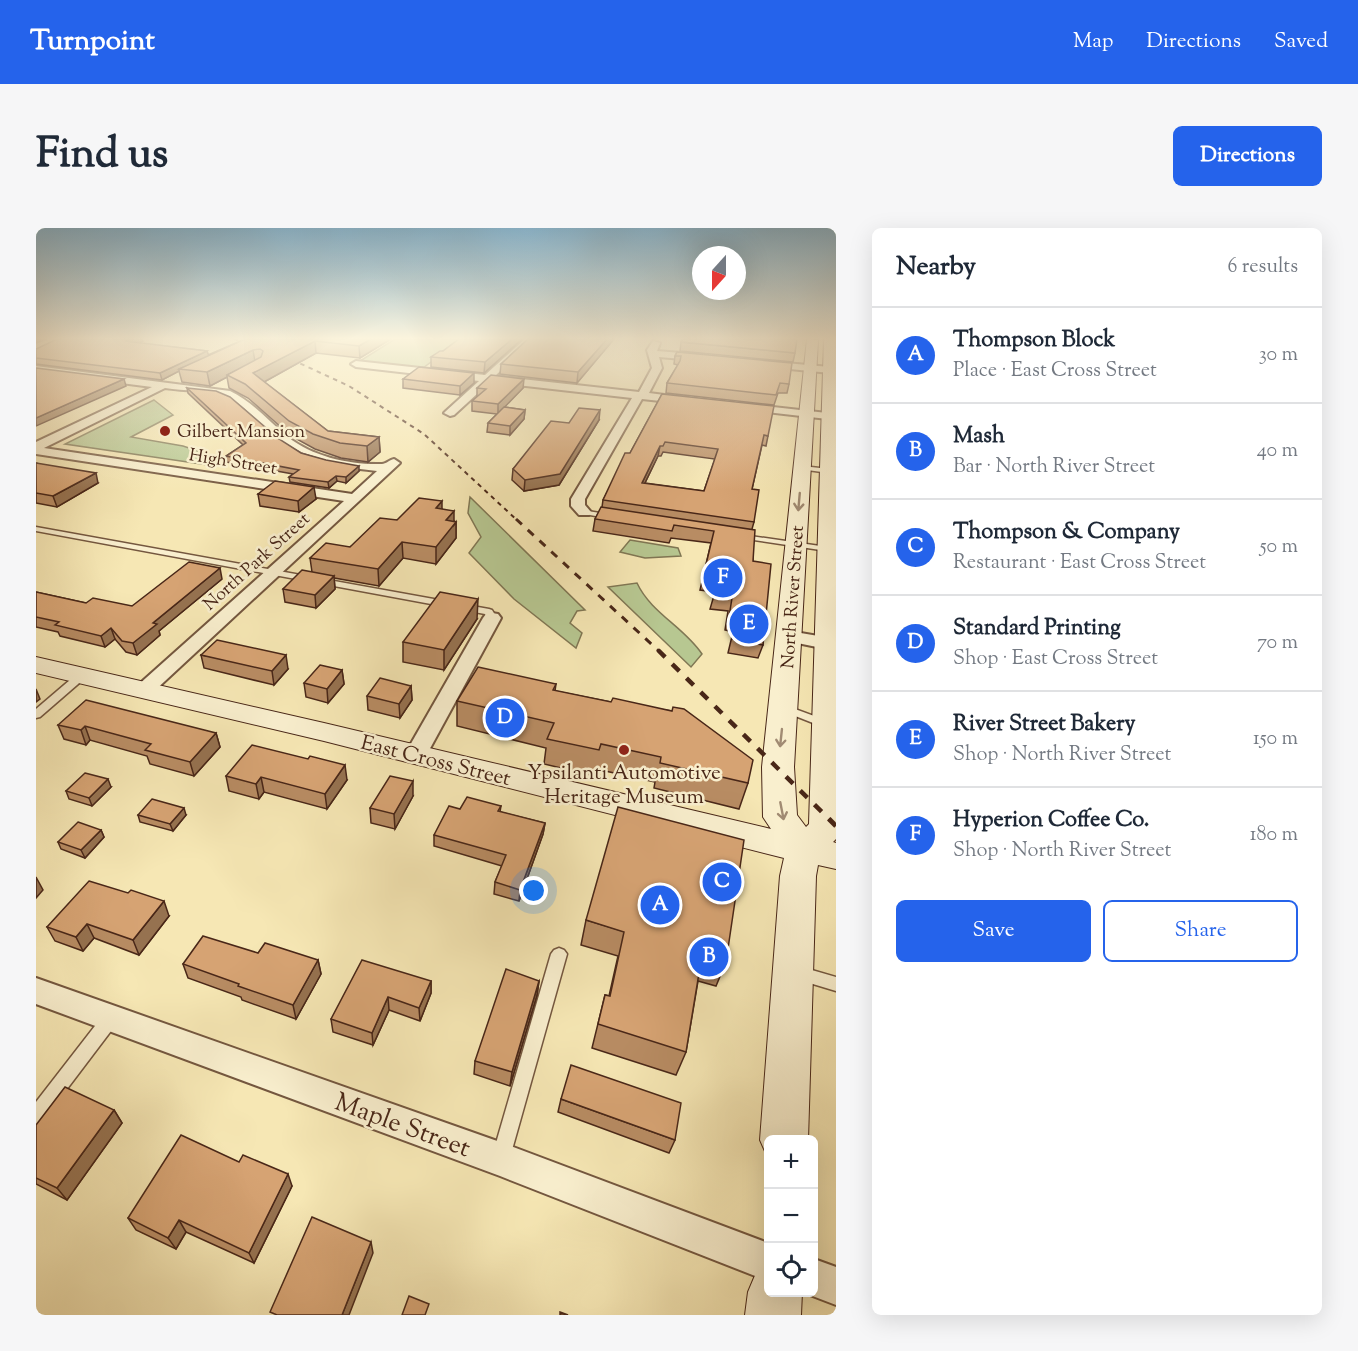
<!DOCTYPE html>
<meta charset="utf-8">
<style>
body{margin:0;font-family:"Sorts Mill Goudy",serif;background:#f6f6f7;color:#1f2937}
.controls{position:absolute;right:18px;bottom:18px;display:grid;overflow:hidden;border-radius:9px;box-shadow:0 6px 24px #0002}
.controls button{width:54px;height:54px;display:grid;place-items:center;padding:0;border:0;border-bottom:2px solid #e0e1e3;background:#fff;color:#1f2937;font:30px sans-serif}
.compass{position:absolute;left:656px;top:18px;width:54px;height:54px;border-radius:50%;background:#fff;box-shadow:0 6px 24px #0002;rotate:201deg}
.you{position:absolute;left:498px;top:663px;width:21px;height:21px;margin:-15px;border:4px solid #fff;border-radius:50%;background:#1a73e8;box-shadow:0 0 0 9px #1a73e833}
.badge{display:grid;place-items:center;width:39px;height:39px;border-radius:50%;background:#2563eb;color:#fff;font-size:20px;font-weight:700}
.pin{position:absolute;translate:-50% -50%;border:3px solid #fff;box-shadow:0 2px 6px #0006}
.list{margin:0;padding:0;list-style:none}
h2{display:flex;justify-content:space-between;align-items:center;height:78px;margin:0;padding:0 24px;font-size:26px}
h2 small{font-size:20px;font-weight:400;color:#747a83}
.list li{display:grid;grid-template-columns:39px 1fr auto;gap:18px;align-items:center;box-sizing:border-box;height:96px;padding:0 24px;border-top:2px solid #e0e1e3}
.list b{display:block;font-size:22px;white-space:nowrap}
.list p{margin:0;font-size:20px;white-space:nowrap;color:#747a83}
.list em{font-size:20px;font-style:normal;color:#747a83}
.actions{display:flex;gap:12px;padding:18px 24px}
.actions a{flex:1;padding:14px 0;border:2px solid #2563eb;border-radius:9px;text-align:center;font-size:21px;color:#2563eb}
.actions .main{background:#2563eb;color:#fff}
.icon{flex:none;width:33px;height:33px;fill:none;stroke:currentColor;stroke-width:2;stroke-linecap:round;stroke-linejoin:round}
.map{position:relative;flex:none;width:800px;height:1087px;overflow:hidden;border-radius:9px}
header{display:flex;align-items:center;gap:36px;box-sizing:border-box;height:84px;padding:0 30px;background:#2563eb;color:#fff}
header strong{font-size:28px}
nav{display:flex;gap:33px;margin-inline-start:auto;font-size:21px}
.intro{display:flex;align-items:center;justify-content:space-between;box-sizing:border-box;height:144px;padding:0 36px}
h1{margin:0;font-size:42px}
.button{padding:15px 27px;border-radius:9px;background:#2563eb;color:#fff;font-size:21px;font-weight:700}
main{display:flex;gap:36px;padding:0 36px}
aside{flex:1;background:#fff;border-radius:9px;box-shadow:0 6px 24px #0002}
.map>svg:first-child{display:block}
.green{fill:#b7c791;stroke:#807754;stroke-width:1.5}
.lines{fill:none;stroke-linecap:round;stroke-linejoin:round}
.lane-casing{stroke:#74573f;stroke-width:3}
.street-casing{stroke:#74573f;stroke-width:4}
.secondary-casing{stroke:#492718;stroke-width:2}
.lane{fill:#f9efce;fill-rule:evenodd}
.street{fill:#f9efce;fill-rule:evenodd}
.secondary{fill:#f9efce;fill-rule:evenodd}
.rail-far3{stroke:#492718;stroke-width:2;stroke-dasharray:4.5 4.5;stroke-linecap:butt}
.rail-far2{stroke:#492718;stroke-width:3;stroke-dasharray:8 8;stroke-linecap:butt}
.rail-far1{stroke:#492718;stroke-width:4.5;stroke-dasharray:10 10;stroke-linecap:butt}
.rail{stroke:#492718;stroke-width:5;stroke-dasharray:13 13;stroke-linecap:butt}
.wall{fill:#b88c63;stroke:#492718;stroke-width:1.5;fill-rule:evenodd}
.shaded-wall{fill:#967250;stroke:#492718;stroke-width:1.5}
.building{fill:#d6a373;stroke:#492718;stroke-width:1.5;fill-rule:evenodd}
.oneway{stroke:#a18b73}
.poi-dot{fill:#8f2418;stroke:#f9efce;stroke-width:2}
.labels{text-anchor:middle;stroke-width:5;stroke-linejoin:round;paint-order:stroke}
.far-poi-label{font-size:18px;fill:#492718;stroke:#f9efce;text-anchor:start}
.far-street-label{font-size:18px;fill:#492718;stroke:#f9efce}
.street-label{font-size:21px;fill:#492718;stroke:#f9efce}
.poi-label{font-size:21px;fill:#492718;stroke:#f9efce}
.near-street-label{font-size:26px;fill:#492718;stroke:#f9efce}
</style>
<header>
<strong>Turnpoint</strong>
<nav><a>Map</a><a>Directions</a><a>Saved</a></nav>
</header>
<div class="intro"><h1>Find us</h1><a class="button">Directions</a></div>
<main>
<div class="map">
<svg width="800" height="1087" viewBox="0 0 800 1087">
<rect width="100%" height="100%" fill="#f6e7b4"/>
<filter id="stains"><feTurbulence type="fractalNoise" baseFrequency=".00333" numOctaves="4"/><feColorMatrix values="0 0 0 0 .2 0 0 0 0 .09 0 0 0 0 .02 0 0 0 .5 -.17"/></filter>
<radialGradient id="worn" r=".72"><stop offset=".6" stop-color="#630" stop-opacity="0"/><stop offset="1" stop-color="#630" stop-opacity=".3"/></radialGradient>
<g class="green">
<path d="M359 111H444L411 122 387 140 324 133Z"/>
<path d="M118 172 137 187 95 209 147 218 183 230 172 237 29 216Z"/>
<path d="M434 269 549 382 541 383 534 395 546 405 540 420 478 371 433 325 445 309 432 285Z"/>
<path d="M594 312 642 320 645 328 609 330 584 324Z"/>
<path d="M601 355C615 385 648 399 666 426L655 439 572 359Z"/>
</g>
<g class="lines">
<g class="lane-casing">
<g id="lane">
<path d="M766 238 793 241 796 243 793 245 764 241V239Z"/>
<path d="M545 282 577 287 581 289 577 291 548 286 544 284Z"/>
<path d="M0 299 453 381 456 382 461 390 456 393 453 392 449 386 0 303Z"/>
<path d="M701 306 791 319 795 321 791 323 704 310H701Z"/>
<path d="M45 445 49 446 50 448 49 450 4 489 0 490V481L41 446Z"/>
<path d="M748 477 800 496V504L744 482 743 480 744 478Z"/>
<path d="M523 720 528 722 531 726 474 929 472 936 465 938 458 936 456 929 515 726 518 722Z"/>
<path d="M762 738 800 749V763L757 750 754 745 757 740Z"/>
<path d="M75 783 81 785 83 790 81 795 6 894 0 897V874L69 785Z"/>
</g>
</g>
<g class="street-casing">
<g id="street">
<path d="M489 111H498L459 148 603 164 616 140 611 122 617 113 624 115 621 123 670 127 675 130 670 133 623 129 626 140 613 165 652 170 657 173 652 176 606 171 549 271V277L555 284 553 287H543L535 278V271L596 170 454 154 418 187 414 188 408 185 410 183 443 153 320 139 315 136 320 133 449 147Z"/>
<path d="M727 133 794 139 799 142 794 145 724 138 722 136Z"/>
<path d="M0 138 194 163C217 174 232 193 252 209 277 229 315 237 346 236 350 236 353 232 358 231L364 235 115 466H101L98 462 101 458 308 273 0 226V214L116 159 0 144ZM129 160C148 163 171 162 189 168 211 177 227 201 245 215 272 237 308 239 341 243L316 266 8 220Z"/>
<path d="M709 176 800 186V192L705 181V177Z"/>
<path d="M456 385 462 386 465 390 391 526 388 531 380 533 372 531 369 526 447 390 450 386Z"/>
<path d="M753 403 800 411V423L747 412 744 408 747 404Z"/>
<path d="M0 750 464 914 732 1015V1053L464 948 0 776Z"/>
<path d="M778 1031 800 1039V1077L766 1064H778Z"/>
</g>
</g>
<g class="secondary-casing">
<g id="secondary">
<path d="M771 111 782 112 758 539 761 587 770 599 773 596 788 111H800V611L797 614 800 615V641L782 637 780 648 772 912H732V930L724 912 744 648 748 630 288 513 0 445V429L288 495 735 601 727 589 726 539Z"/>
<path d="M732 1039V1064H766L765 1087H709L712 1064 720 1045Z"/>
</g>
</g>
<use href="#lane" class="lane"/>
<use href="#street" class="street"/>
<use href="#secondary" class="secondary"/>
<g class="rail-far3">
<path d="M198 111 220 118"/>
<path d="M248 128 313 158 388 206 482 293"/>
</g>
<path class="rail-far2" d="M480 291 624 424"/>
<path class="rail-far1" d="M622 422 794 592"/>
<path class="rail" d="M793 591 800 598"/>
</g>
<g class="wall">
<path d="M209 111H355L324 130 280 125 228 154 292 203 343 209 344 224 332 234 305 230 279 221 255 208 212 170 193 160 191 149 174 158 146 154 143 143 126 152 0 136V121L107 113 103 115 171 123 172 127Z"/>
<path d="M423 111H486L448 145 395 139V129L407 123Z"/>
<path d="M492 111H578L541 155 464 146 465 136Z"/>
<path d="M645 114 759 125 757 134 644 123Z"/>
<path d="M641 124 753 156 751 165H742L738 177 630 165 631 155 642 137 638 136 639 128Z"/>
<path d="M367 151 438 155 424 167 367 160Z"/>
<path d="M151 160 265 225 323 243 310 255 301 253 293 260 254 254 253 249 257 246 191 234 190 228 207 217 152 165Z"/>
<path d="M441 160H487L468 179 489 182 488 191 474 207 451 204 452 195 461 186 436 183V173L441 169Z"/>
<path d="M626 166 732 208 730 218 726 217 716 261 718 294 716 301 717 333 727 417 722 430 692 425 697 404 689 402 692 383 674 381 679 364 664 362 675 315 635 310 633 315 557 303 559 291 566 279 567 272 594 225ZM627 224 679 231 668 263 609 255 622 228H625Z"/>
<path d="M563 192 523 257 488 263 476 252 477 241 533 195Z"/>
<path d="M0 235 62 255 21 279 0 275Z"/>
<path d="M222 266 280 271 263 284 224 278Z"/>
<path d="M406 281 418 293 420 294V310L400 336 367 330 343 358 298 350 299 361 280 380 249 374 247 361 276 344 274 330 314 319 361 292Z"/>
<path d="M186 351 123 403 124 407 101 427 90 424 79 411 69 419 24 408 22 404 0 399V364L50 375 96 378Z"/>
<path d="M441 391 408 442 367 434V414Z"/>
<path d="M165 427 252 441 238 457 168 440Z"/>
<path d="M306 442 308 456 292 475 270 469 268 455Z"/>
<path d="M520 456 519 463 575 474 636 483 712 555 703 581 618 560 619 554 560 541 559 548 508 536 510 520 421 498V473Z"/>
<path d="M375 458 376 472 364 490 332 482 331 468Z"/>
<path d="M22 497 180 505 184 519 158 548 114 536 111 528 54 512 50 517 28 511Z"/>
<path d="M190 548 311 552 291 581 228 564 223 571 193 563Z"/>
<path d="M75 559 56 578 33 571 30 563Z"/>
<path d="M377 568 359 601 335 595 334 580Z"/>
<path d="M465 578 464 584 509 595 507 606 483 673 458 666 459 654 466 638 398 618V607L424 581Z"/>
<path d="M102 587H150L137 603 104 594Z"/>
<path d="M65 602 68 609 49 630 25 621 22 614Z"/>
<path d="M133 688 103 727 58 710 47 723 19 713 11 699Z"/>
<path d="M550 692 690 734 680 758 662 753 650 824 640 847 556 820 569 767 573 768 582 728 545 717Z"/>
<path d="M222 725 282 732 285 746 260 791 206 772 205 769 152 750 147 736Z"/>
<path d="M395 753V765L384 793 353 782 337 817 297 804 295 791Z"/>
<path d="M503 753 501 767 474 858 438 846 439 833Z"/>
<path d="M525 871 639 912 633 925 522 884Z"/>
<path d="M78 882 86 895 31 972 0 956V897Z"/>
<path d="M203 934 256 958 218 1035 150 1004 140 1021 100 1002 92 990Z"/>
</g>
<g class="shaded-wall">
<path d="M0 111H11L0 115Z"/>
<path d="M95 111H106L107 113 91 119 89 113Z"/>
<path d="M335 111H355L324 130 323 118Z"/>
<path d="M476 111H486L448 145 449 134Z"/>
<path d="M571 111H578L541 155 542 144Z"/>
<path d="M279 113 280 125 219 159 217 145Z"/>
<path d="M217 122 219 134 191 147V149L174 158 171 144Z"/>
<path d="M171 123 173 129 143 141V143L126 152 124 145Z"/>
<path d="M438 145V155L424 167V158Z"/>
<path d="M88 151 90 158 0 198V190Z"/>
<path d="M488 151 487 160 462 186V176Z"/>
<path d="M489 182 488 191 474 207V198Z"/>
<path d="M564 182 563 192 523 257 488 263 489 252Z"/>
<path d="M343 209 344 224 332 234 331 218Z"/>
<path d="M624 218 622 228 604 265 606 255Z"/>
<path d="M323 238V243L310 255V249Z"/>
<path d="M60 245 62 255 21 279 17 268Z"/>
<path d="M300 248 301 253 293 260 292 254Z"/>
<path d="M278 259 280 271 263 284 262 273Z"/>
<path d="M406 273V289L400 280Z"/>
<path d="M418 283V297L420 294V310L400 336V319L410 292Z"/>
<path d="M366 314 367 330 343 358 342 341Z"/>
<path d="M184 340 186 351 123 403 124 407 101 427 97 415 117 395Z"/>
<path d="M298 348 299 361 280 380 279 367Z"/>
<path d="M442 371 441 391 408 442V422Z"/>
<path d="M75 400 79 411 69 419 65 408Z"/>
<path d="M250 427 252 441 238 457 236 443Z"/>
<path d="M306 442 308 456 292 475 291 461Z"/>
<path d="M375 458 376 472 364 490 363 476Z"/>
<path d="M0 461 4 471 0 474Z"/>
<path d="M49 498 54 512 50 517 45 502Z"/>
<path d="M180 505 184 519 158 548 154 534Z"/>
<path d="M309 537 311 552 291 581 289 566Z"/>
<path d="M225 549 228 564 223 571 220 556Z"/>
<path d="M72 551 75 559 56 578 53 570Z"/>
<path d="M377 553V568L359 601 358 586Z"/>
<path d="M148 580 150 587 137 603 134 596Z"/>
<path d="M509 595 507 606 483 673 484 662Z"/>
<path d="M65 602 68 609 49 630 45 622Z"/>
<path d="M0 649 7 662 0 670Z"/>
<path d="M128 673 133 688 103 727 97 712Z"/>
<path d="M51 696 58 710 47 723 40 709Z"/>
<path d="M282 732 285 746 260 791 257 777Z"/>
<path d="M395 753V765L384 793 383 780Z"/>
<path d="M503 753 501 767 474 858 476 844Z"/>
<path d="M352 769 353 782 337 817 336 805Z"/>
<path d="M78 882 86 895 31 972 21 960Z"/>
<path d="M252 946 256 958 218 1035 213 1025Z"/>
<path d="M143 992 150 1004 140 1021 132 1010Z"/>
<path d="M335 1014 337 1025 313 1087H306Z"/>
</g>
<g class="building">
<path d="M21 111H95L89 113 171 123 124 145 0 130V121Z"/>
<path d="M209 111H335L323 118 279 113 217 145 292 203 343 209 331 218 304 215 277 206 253 193 209 156 191 147 225 129 227 123 224 121 217 122 171 144 143 141Z"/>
<path d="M423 111H476L449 134 395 129 404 123H407Z"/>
<path d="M492 111H571L542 144 465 136Z"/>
<path d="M647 111H761L759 125 645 114Z"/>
<path d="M641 124 756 135 753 156 744 155 740 167 631 155 644 133 645 128H639Z"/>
<path d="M383 139 438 145 424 158 367 151Z"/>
<path d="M0 140 88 151 0 190Z"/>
<path d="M455 147 488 151 462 176 436 173 450 161 441 160Z"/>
<path d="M151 160 180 163 194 169 243 211 265 225 290 232 323 238 310 249 300 248 292 254 253 249 263 242 190 228 210 215Z"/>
<path d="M626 166 738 178 732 208 728 207 716 261 723 262 718 294 567 272 589 225H594ZM629 214 682 221 668 263 606 255 624 218H627Z"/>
<path d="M468 179 489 182 474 198 452 195Z"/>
<path d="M543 180 564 182 524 246 489 252 477 241 515 193 533 195Z"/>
<path d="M0 235 60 245 17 268 0 265Z"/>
<path d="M239 253 278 259 262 273 222 266Z"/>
<path d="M383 270 406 273 400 280 418 283 410 292 420 294 400 319 366 314 342 341 274 330 290 315 314 319 344 290 361 292Z"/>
<path d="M565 279 719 302 717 333 735 336 727 417 696 411 700 390 693 389 696 370 678 368 683 351 667 349 678 303 638 297 636 303 559 291Z"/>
<path d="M153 334 184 340 117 395 121 396 97 415 86 413 75 400 65 408 19 397 23 394 0 389V364L50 375 57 370 96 378Z"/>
<path d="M266 342 298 348 279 367 247 361Z"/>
<path d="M404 364 442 371 408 422 367 414Z"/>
<path d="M181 412 250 427 236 443 165 427Z"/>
<path d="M284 437 306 442 291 461 268 455Z"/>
<path d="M442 439 520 456 517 462 575 474 577 470 636 483 637 479 648 481 717 532 712 555 624 535 625 529 565 516 563 522 511 511 518 495 421 473Z"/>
<path d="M344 450 375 458 363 476 331 468Z"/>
<path d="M50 472 180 505 154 534 109 522 115 516 49 498 45 502 22 497Z"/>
<path d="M216 517 272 531 274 528 309 537 289 566 225 549 220 556 190 548Z"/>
<path d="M49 545 72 551 53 570 30 563Z"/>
<path d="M354 548 377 553 358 586 334 580Z"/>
<path d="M431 569 465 578 462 583 509 595 484 662 459 654 470 627 398 607 413 578 424 581Z"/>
<path d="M116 571 148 580 134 596 102 587Z"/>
<path d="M582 579 708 612 690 734 666 727 650 824 562 796 569 767 574 768 588 704 550 692Z"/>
<path d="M42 594 65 602 45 622 22 614Z"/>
<path d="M53 653 92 665 95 662 128 673 97 712 51 696 40 709 11 699Z"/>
<path d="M167 708 222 725 229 715 282 732 257 777 202 758 203 756 147 736Z"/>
<path d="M326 732 395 753 383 780 352 769 336 805 295 791Z"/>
<path d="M470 741 503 753 476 844 439 833Z"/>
<path d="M535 837 645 875 639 912 525 871Z"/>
<path d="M29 859 78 882 21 960 0 950V897Z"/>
<path d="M145 907 203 934 207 927 252 946 213 1025 143 992 132 1010 92 990Z"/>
<path d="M276 989 335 1014 306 1087H241L234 1084Z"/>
<path d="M373 1068 393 1076 389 1087H366Z"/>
<path d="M524 1084 532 1087H524Z"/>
</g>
<defs><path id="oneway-shaft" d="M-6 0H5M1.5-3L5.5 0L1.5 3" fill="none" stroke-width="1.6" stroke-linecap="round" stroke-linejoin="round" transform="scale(1.5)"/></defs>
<g class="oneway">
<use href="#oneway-shaft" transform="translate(763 274) rotate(95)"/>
<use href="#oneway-shaft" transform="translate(745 510) rotate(96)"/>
<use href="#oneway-shaft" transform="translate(746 583) rotate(79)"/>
</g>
<linearGradient id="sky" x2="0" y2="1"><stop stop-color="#8ab8d2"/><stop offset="0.42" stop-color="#fbf4dd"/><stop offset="1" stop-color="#fbf4dd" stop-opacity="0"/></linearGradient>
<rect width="800" height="263" fill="url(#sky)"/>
<g class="poi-dot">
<circle cx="129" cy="203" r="6"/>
<circle cx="588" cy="522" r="6"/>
</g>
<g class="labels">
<g class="far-poi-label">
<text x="141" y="209">Gilbert Mansion</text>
</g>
<g class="far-street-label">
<text transform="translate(197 233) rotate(9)" y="6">High Street</text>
<text transform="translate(220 333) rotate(-42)" y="6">North Park Street</text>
<text transform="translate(756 369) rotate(-86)" y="6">North River Street</text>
</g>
<g class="street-label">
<text transform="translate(400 532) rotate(14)" y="7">East Cross Street</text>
</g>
<g class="poi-label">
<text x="588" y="551">Ypsilanti Automotive<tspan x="588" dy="24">Heritage Museum</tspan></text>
</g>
<g class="near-street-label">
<text transform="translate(367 896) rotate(20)" y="9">Maple Street</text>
</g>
</g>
<rect width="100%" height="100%" filter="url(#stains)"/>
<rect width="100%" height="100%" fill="url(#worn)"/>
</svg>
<div class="controls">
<button>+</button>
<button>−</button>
<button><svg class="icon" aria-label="locate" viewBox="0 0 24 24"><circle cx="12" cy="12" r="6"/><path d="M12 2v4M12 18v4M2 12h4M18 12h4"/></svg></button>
</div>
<svg class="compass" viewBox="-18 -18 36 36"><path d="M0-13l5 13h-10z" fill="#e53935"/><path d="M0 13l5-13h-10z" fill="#747a83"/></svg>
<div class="you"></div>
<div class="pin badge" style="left:624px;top:677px">A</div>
<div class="pin badge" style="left:673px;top:729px">B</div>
<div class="pin badge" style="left:686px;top:654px">C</div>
<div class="pin badge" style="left:469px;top:490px">D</div>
<div class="pin badge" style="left:713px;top:396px">E</div>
<div class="pin badge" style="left:687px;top:350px">F</div>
</div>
<aside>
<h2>Nearby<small>6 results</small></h2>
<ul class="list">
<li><span class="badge">A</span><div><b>Thompson Block</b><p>Place · East Cross Street</p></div><em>30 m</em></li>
<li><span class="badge">B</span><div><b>Mash</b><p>Bar · North River Street</p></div><em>40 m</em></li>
<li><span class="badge">C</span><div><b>Thompson &amp; Company</b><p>Restaurant · East Cross Street</p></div><em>50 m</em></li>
<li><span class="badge">D</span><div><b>Standard Printing</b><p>Shop · East Cross Street</p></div><em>70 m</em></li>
<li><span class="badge">E</span><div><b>River Street Bakery</b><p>Shop · North River Street</p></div><em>150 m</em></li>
<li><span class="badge">F</span><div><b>Hyperion Coffee Co.</b><p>Shop · North River Street</p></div><em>180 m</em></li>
</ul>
<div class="actions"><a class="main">Save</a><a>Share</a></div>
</aside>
</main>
